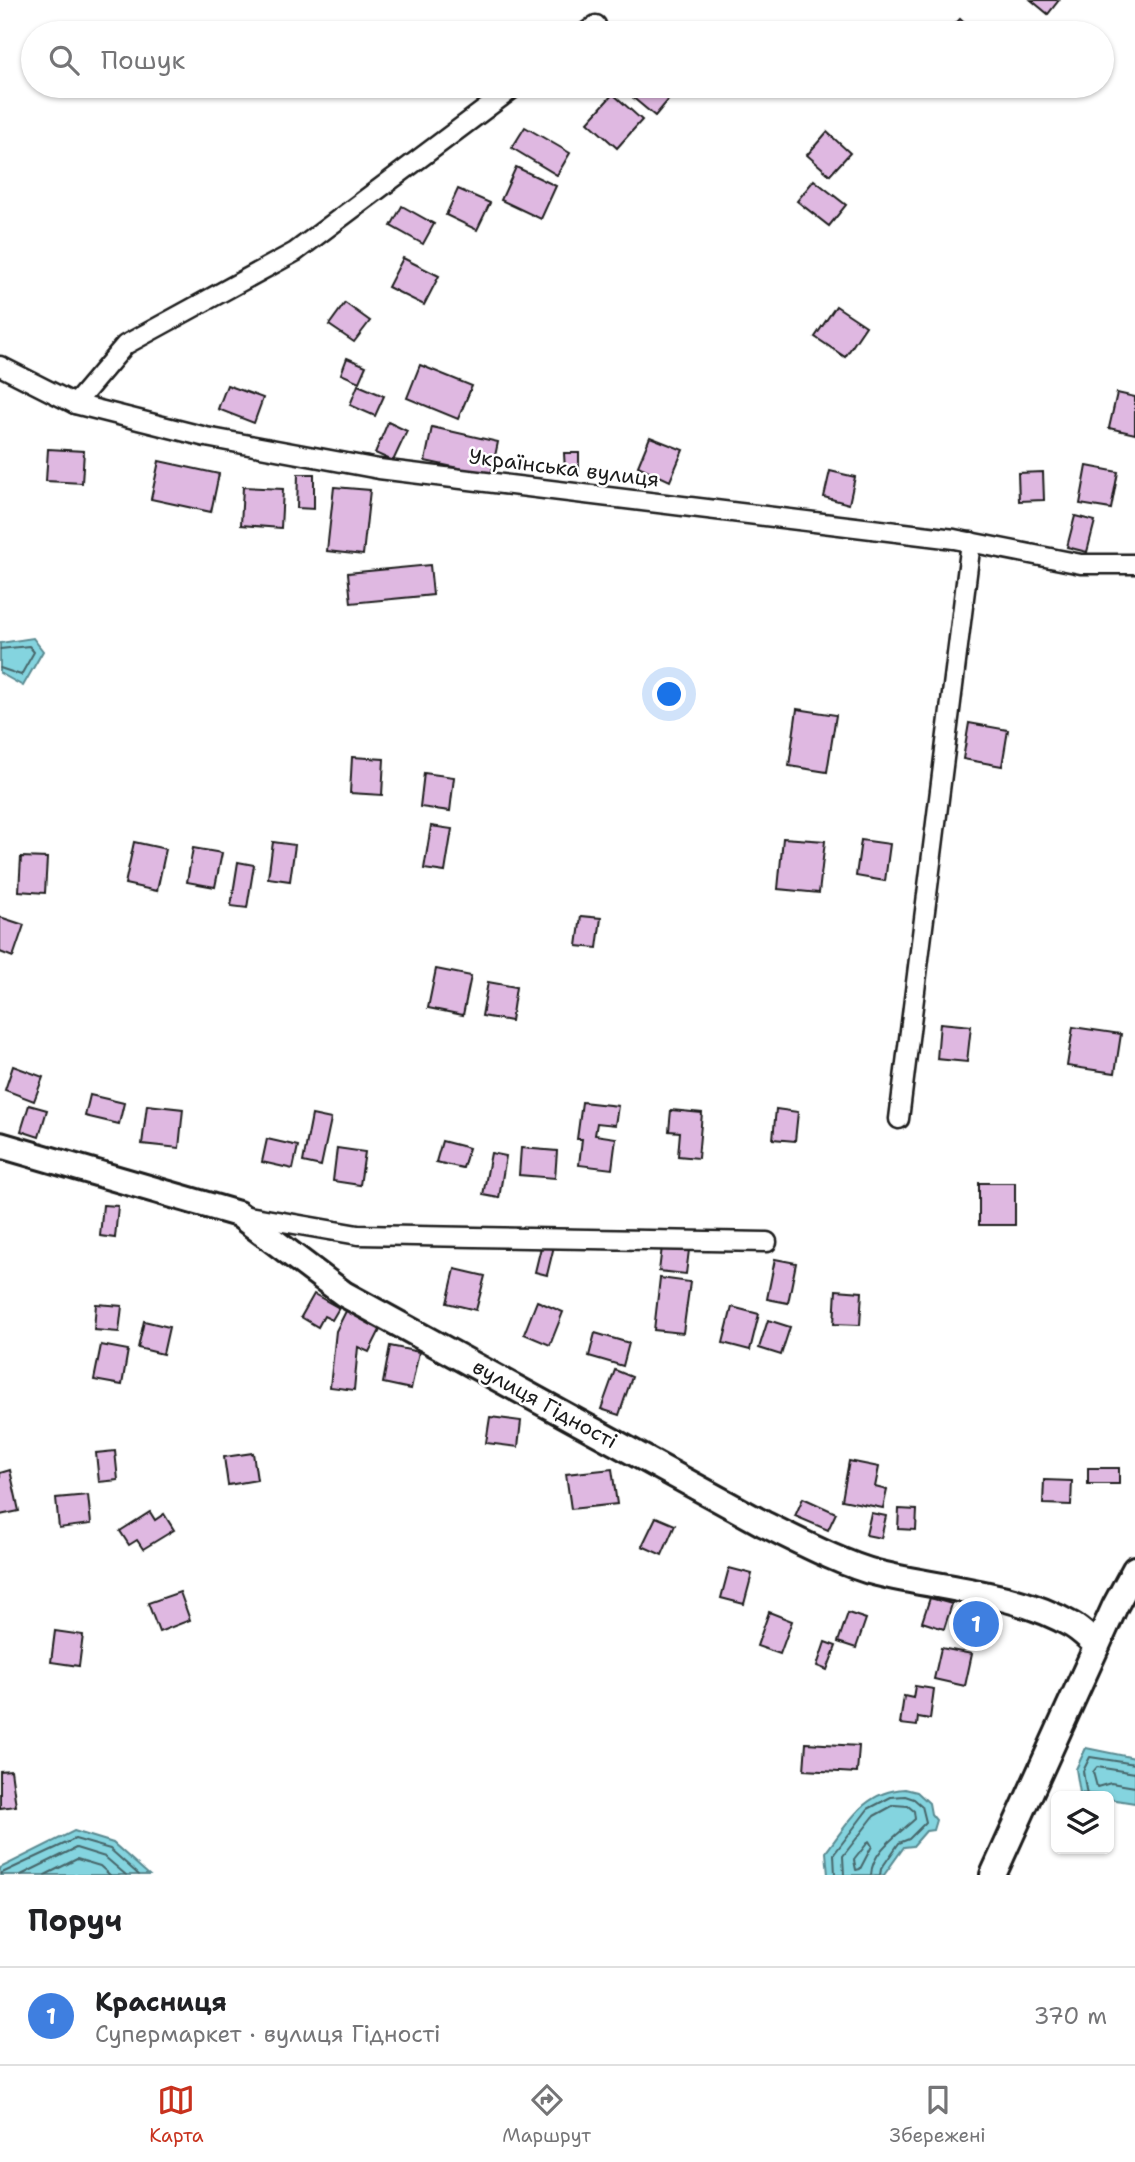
<!DOCTYPE html>
<html lang="uk">
<meta charset="utf-8">
<style>
body{margin:0;font-family:"Shantell Sans",sans-serif;background:#f2f2f2;color:#202124}
.controls{position:absolute;right:21px;bottom:21px;display:grid;overflow:hidden;border-radius:10px;box-shadow:0 2px 5px #0004}
.controls button{width:63px;height:63px;display:grid;place-items:center;padding:0;border:0;border-bottom:2px solid #e0e0e0;background:#fff;color:#202124;font:35px sans-serif}
.you{position:absolute;left:670px;top:695px;width:24px;height:24px;margin:-18px;border:5px solid #fff;border-radius:50%;background:#1a73e8;box-shadow:0 0 0 10px #1a73e833}
.badge{display:grid;place-items:center;width:46px;height:46px;border-radius:50%;background:#c8321e;color:#fff;font-size:23px;font-weight:700}
.pin{position:absolute;translate:-50% -50%;border:4px solid #fff;box-shadow:0 2px 7px #0006}
.list{margin:0;padding:0;list-style:none}
h2{display:flex;justify-content:space-between;align-items:center;height:91px;margin:0;padding:0 28px;font-size:30px}
h2 small{font-size:23px;font-weight:400;color:#757577}
.list li{display:grid;grid-template-columns:46px 1fr auto;gap:21px;align-items:center;box-sizing:border-box;height:98px;padding:0 28px;border-top:2px solid #e0e0e0}
.list b{display:block;font-size:26px;white-space:nowrap}
.list p{margin:0;font-size:23px;white-space:nowrap;color:#757577}
.list em{font-size:23px;font-style:normal;color:#757577}
.icon{flex:none;width:38px;height:38px;fill:none;stroke:currentColor;stroke-width:2;stroke-linecap:round;stroke-linejoin:round}
.map{position:relative;flex:none;width:1135px;height:1875px;overflow:hidden}
.search{position:absolute;background:#fff;box-shadow:0 2px 5px #0004;left:21px;right:21px;top:21px;height:77px;display:flex;align-items:center;gap:18px;box-sizing:border-box;padding:0 24px;border-radius:38px;color:#757577;font-size:26px}
.sheet{height:189px;background:#fff}
nav{display:flex;justify-content:space-around;align-items:center;box-sizing:border-box;height:98px;border-top:2px solid #e0e0e0;background:#fff;font-size:19px;color:#757577}
nav a{display:grid;justify-items:center;gap:4px}
nav .on{color:#c8321e}
.map>svg:first-child{display:block}
.water{fill:#84d4df;stroke:#5a8a91;stroke-width:2}
.lines{fill:none;stroke-linecap:round;stroke-linejoin:round}
.shore{stroke:#46666a;stroke-width:2}
.building{fill:#dfb8e1;stroke:#1c1c1c;stroke-width:2}
.street-casing{stroke:#1c1c1c;stroke-width:23}
.secondary-casing{stroke:#1c1c1c;stroke-width:30}
.street{stroke:#fff;stroke-width:18}
.secondary{stroke:#fff;stroke-width:24}
.labels{text-anchor:middle;stroke-width:5;stroke-linejoin:round;paint-order:stroke}
.street-label{font-size:21px;fill:#1c1c1c;stroke:#fff}
</style>
<div class="map">
<svg width="1135" height="1875" viewBox="0 0 1135 1875">
<rect width="100%" height="100%" fill="#fff"/>
<filter id="ink" filterUnits="userSpaceOnUse"><feTurbulence type="fractalNoise" baseFrequency=".0143" numOctaves="2"/><feDisplacementMap in="SourceGraphic" scale="14" xChannelSelector="R" yChannelSelector="G"/><feConvolveMatrix kernelMatrix="1 2 1 2 8 2 1 2 1" color-interpolation-filters="sRGB"/></filter>
<g filter="url(#ink)">
<g class="water">
<path d="M33 638 43 651 23 686 0 673V643Z"/>
<path d="M1086 1748 1135 1758V1803L1109 1799V1796L1080 1793 1076 1769Z"/>
<path d="M905 1789 917 1792 929 1803 931 1814 936 1820 933 1830 926 1831 913 1846 904 1847 884 1875H828L826 1852C849 1822 864 1791 905 1789Z"/>
<path d="M74 1831 113 1843 149 1875H0V1868Z"/>
</g>
<g class="lines">
<g class="shore">
<path d="M0 649 29 646 34 652 21 675 0 668"/>
<path d="M1135 1773 1097 1767 1093 1772 1097 1787 1111 1783 1135 1787"/>
<path d="M1087 1796 1083 1771 1090 1757 1135 1764"/>
<path d="M869 1841 872 1846 860 1869 856 1870 854 1860Z"/>
<path d="M0 1874 75 1839 110 1849 139 1875"/>
<path d="M21 1875 76 1848 105 1857 126 1875"/>
<path d="M45 1875 77 1859 100 1866 110 1875"/>
<path d="M835 1875 834 1854 868 1809 891 1797 905 1796 914 1799 922 1806 926 1822 909 1839 899 1843 881 1869 880 1875"/>
<path d="M844 1875 843 1856 874 1816 894 1805 908 1806 914 1811 915 1819C899 1834 872 1850 871 1875"/>
</g>
</g>
<g class="building">
<path d="M1031 0H1059L1048 14Z"/>
<path d="M960 19 975 33H947Z"/>
<path d="M676 24 687 33H669Z"/>
<path d="M630 86H655L670 98 655 116 625 91Z"/>
<path d="M613 94 642 120 617 148 588 122Z"/>
<path d="M525 127 570 153 557 175 512 148Z"/>
<path d="M827 132 850 153 830 175 807 155Z"/>
<path d="M516 167 556 186 541 219 501 200Z"/>
<path d="M814 180 846 205 829 226 797 201Z"/>
<path d="M458 189 490 203 477 230 446 215Z"/>
<path d="M402 206 434 224 423 244 391 226Z"/>
<path d="M403 258 439 276 424 305 388 287Z"/>
<path d="M345 303 370 321 354 342 329 325Z"/>
<path d="M836 306 866 326 845 357 815 337Z"/>
<path d="M347 358 366 366 359 382 341 374Z"/>
<path d="M420 365 472 386 458 419 407 398Z"/>
<path d="M227 385 263 398 254 423 218 409Z"/>
<path d="M358 385 384 396 375 416 350 405Z"/>
<path d="M1117 393 1135 397V434L1109 428Z"/>
<path d="M388 422 407 431 393 461 375 453Z"/>
<path d="M432 427 498 442 491 475 425 461Z"/>
<path d="M650 437 683 450 670 481 638 466Z"/>
<path d="M48 449 84 451 82 483 46 481Z"/>
<path d="M564 453H579V471H565Z"/>
<path d="M159 461 219 474 211 512 151 499Z"/>
<path d="M1087 466 1118 472 1111 509 1080 504Z"/>
<path d="M830 471 855 477 849 504 824 497Z"/>
<path d="M1043 472 1044 500 1019 501 1018 473Z"/>
<path d="M298 474H314V509L297 508Z"/>
<path d="M243 487 283 489 281 528 241 525Z"/>
<path d="M334 487 370 490 363 555 327 551Z"/>
<path d="M1075 516 1095 521 1087 552 1067 547Z"/>
<path d="M430 565 433 595 351 603 348 573Z"/>
<path d="M797 709 836 715 827 772 789 766Z"/>
<path d="M969 723 1008 730 1002 766 963 759Z"/>
<path d="M352 757 384 759 382 795 350 793Z"/>
<path d="M424 773 454 777 450 811 420 807Z"/>
<path d="M431 826 452 829 445 872 424 869Z"/>
<path d="M783 838 825 841 819 893 778 889Z"/>
<path d="M861 840 890 844 885 881 856 876Z"/>
<path d="M134 842 166 849 157 891 125 884Z"/>
<path d="M273 842 295 845 290 881 268 878Z"/>
<path d="M193 848 222 853 215 887 187 882Z"/>
<path d="M21 857 47 858 45 893 19 891Z"/>
<path d="M238 862 254 865 247 908 231 906Z"/>
<path d="M581 916 601 918 597 948 577 946Z"/>
<path d="M0 917 24 925 13 957 0 952Z"/>
<path d="M436 969 471 976 463 1015 428 1008Z"/>
<path d="M488 982 516 987 511 1021 482 1016Z"/>
<path d="M940 1023 971 1026 967 1062 937 1059Z"/>
<path d="M1073 1027 1121 1034 1115 1073 1067 1066Z"/>
<path d="M13 1066 43 1077 34 1101 5 1090Z"/>
<path d="M90 1095 124 1103 119 1124 85 1116Z"/>
<path d="M582 1102 618 1106 615 1125 597 1123 595 1135 616 1138 612 1169 579 1165 582 1139H577Z"/>
<path d="M29 1105 47 1110 39 1137 21 1131Z"/>
<path d="M147 1105 183 1109 179 1148 142 1144Z"/>
<path d="M776 1109 798 1112 795 1141 773 1139Z"/>
<path d="M671 1110 702 1113 698 1158 678 1156 680 1132 669 1131Z"/>
<path d="M312 1115 331 1119 321 1166 303 1162Z"/>
<path d="M267 1139 298 1146 293 1169 262 1162Z"/>
<path d="M442 1141 469 1148 463 1168 436 1162Z"/>
<path d="M337 1148 365 1152 360 1185 333 1181Z"/>
<path d="M521 1148 557 1151 555 1178 519 1175Z"/>
<path d="M491 1153 506 1156 499 1198 483 1195Z"/>
<rect x="979" y="1183" width="36" height="42"/>
<path d="M103 1205 118 1206 115 1238 100 1236Z"/>
<path d="M542 1243 554 1246 547 1275 535 1272Z"/>
<path d="M662 1247 689 1250 686 1274 659 1271Z"/>
<path d="M775 1259 796 1263 788 1303 767 1299Z"/>
<path d="M455 1269 485 1276 476 1310 447 1303Z"/>
<path d="M660 1278 690 1282 683 1333 654 1330Z"/>
<path d="M836 1290 862 1292 860 1325 834 1324Z"/>
<path d="M314 1294 339 1308 332 1320 324 1316 318 1327 301 1317Z"/>
<path d="M537 1301 563 1312 550 1345 524 1334Z"/>
<path d="M96 1304 122 1306 119 1332 94 1330Z"/>
<path d="M348 1307 383 1324 369 1352 358 1347 354 1390 330 1387 336 1331Z"/>
<path d="M732 1307 759 1314 750 1350 723 1343Z"/>
<path d="M768 1320 790 1327 781 1355 759 1348Z"/>
<path d="M144 1321 169 1327 163 1354 138 1348Z"/>
<path d="M595 1333 629 1343 623 1366 589 1356Z"/>
<path d="M101 1345 128 1350 122 1385 94 1380Z"/>
<path d="M390 1346 419 1352 411 1389 383 1383Z"/>
<path d="M615 1370 632 1377 619 1415 601 1409Z"/>
<path d="M490 1417 521 1421 518 1447 486 1443Z"/>
<path d="M115 1451 118 1480 99 1482 96 1453Z"/>
<path d="M253 1453 257 1480 228 1485 224 1457Z"/>
<path d="M849 1461 879 1467 875 1487 887 1490 883 1508 842 1500Z"/>
<rect x="1088" y="1468" width="31" height="16"/>
<path d="M612 1469 617 1504 571 1509 566 1474Z"/>
<path d="M10 1470 19 1511 0 1515V1473Z"/>
<path d="M1044 1480 1072 1481 1071 1505 1043 1504Z"/>
<path d="M88 1495 91 1524 59 1528 56 1498Z"/>
<path d="M803 1498 836 1513 828 1530 795 1516Z"/>
<path d="M899 1509 917 1510 916 1530 898 1529Z"/>
<path d="M150 1512 155 1520 164 1514 174 1530 143 1549 137 1540 129 1545 120 1531Z"/>
<path d="M871 1513 886 1516 881 1538 866 1535Z"/>
<path d="M656 1517 675 1525 662 1555 642 1546Z"/>
<path d="M729 1568 752 1574 744 1604 721 1598Z"/>
<path d="M180 1592 190 1620 159 1632 148 1603Z"/>
<path d="M930 1598 952 1604 944 1629 922 1622Z"/>
<path d="M968 1608 992 1615 982 1647 958 1640Z"/>
<path d="M769 1612 792 1621 780 1654 757 1646Z"/>
<path d="M848 1613 866 1619 856 1648 838 1642Z"/>
<path d="M55 1631 83 1635 79 1666 51 1662Z"/>
<path d="M825 1642 836 1646 827 1670 817 1666Z"/>
<path d="M941 1648 972 1654 965 1686 934 1679Z"/>
<path d="M915 1686 934 1689 930 1719 918 1717 917 1726 900 1724 904 1696 913 1698Z"/>
<path d="M806 1743 859 1746 857 1773 804 1770Z"/>
<path d="M11 1770 16 1806 0 1808V1771Z"/>
</g>
<g class="lines">
<g class="street-casing">
<g id="street">
<path d="M585 33 596 25"/>
<path d="M0 366 75 404 206 437 379 469 954 539 1081 564H1135"/>
<path d="M75 404 125 345 295 252 516 86"/>
<path d="M899 1119 971 542"/>
<path d="M242 1215 358 1235 767 1242"/>
</g>
</g>
<g class="secondary-casing">
<g id="secondary">
<path d="M0 1145 238 1214 344 1294 764 1524C797 1540 842 1564 877 1573 941 1589 1013 1591 1072 1625 1081 1630 1089 1639 1097 1645"/>
<path d="M993 1875 1115 1606 1135 1569"/>
</g>
</g>
<use href="#street" class="street"/>
<use href="#secondary" class="secondary"/>
</g>
</g>
<g class="labels">
<g class="street-label">
<text transform="translate(564 468) rotate(7)" y="7">Українська вулиця</text>
<text transform="translate(545 1404) rotate(29)" y="7">вулиця Гідності</text>
</g>
</g>
</svg>
<div class="controls">
<button><svg class="icon" aria-label="layers" viewBox="0 0 24 24"><path d="M12 4l9 5-9 5-9-5zM3 14l9 5 9-5"/></svg></button>
</div>
<div class="you"></div>
<div class="pin badge" style="left:976px;top:1624px;background:#3f7fe0">1</div>
<div class="search"><svg class="icon" aria-label="search" viewBox="0 0 24 24"><circle cx="10" cy="10" r="6"/><path d="M15 15l6 6"/></svg>Пошук</div>
</div>
<section class="sheet">
<h2>Поруч<small></small></h2>
<ul class="list">
<li><span class="badge" style="background:#3f7fe0">1</span><div><b>Красниця</b><p>Супермаркет · вулиця Гідності</p></div><em>370 m</em></li>
</ul>
</section>
<nav>
<a class="on"><svg class="icon" aria-label="map" viewBox="0 0 24 24"><path d="M3 6l6-2 6 2 6-2v14l-6 2-6-2-6 2zM9 4v14M15 6v14"/></svg>Карта</a>
<a><svg class="icon" aria-label="directions" viewBox="0 0 24 24"><path d="M12 3l9 9-9 9-9-9zM9 14v-3h6M13 9l2 2-2 2"/></svg>Маршрут</a>
<a><svg class="icon" aria-label="saved" viewBox="0 0 24 24"><path d="M7 4h10v16l-5-4-5 4z"/></svg>Збережені</a>
</nav>
